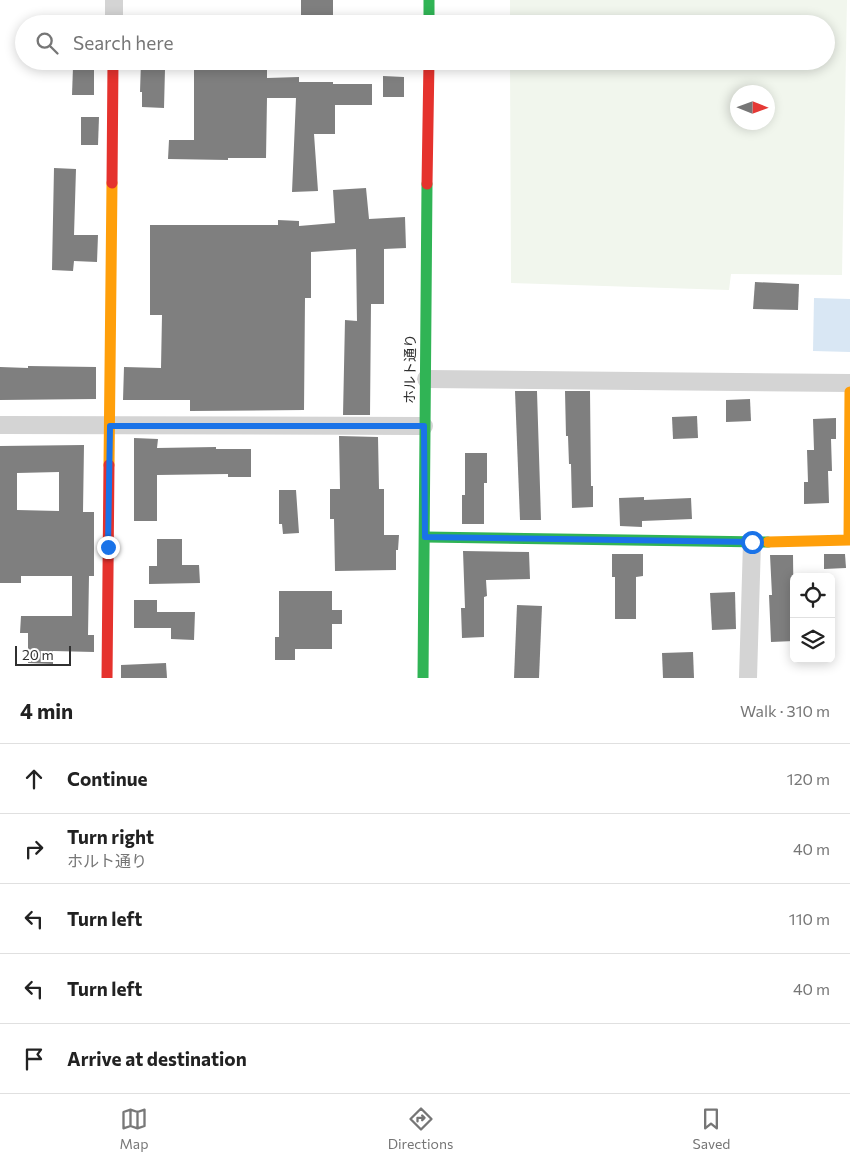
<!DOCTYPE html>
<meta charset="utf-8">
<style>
body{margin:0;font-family:Commissioner,"Noto Sans JP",sans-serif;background:#f2f2f2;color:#222}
.controls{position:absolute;right:15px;bottom:15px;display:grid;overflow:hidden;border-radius:8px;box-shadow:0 2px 12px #0003}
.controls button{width:45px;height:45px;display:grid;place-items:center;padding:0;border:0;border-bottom:1px solid #e0e0e0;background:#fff;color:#222;font:25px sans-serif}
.compass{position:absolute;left:730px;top:85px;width:45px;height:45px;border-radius:50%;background:#fff;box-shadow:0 2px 12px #0003;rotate:91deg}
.scale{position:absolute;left:15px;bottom:12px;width:56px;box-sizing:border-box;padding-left:5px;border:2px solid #303030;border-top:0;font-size:14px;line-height:18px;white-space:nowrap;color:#303030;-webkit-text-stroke:4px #fff;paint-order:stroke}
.stop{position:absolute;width:15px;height:15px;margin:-11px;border:4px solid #1a73e8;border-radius:50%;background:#fff}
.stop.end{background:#1a73e8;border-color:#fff;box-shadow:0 1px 5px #0008}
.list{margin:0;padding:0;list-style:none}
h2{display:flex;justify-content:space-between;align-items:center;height:65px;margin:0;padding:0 20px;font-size:21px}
h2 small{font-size:16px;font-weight:400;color:#767676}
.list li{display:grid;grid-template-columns:32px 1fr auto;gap:15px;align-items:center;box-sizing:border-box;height:70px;padding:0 20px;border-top:1px solid #e0e0e0}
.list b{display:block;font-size:19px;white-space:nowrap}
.list p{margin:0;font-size:16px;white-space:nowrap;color:#767676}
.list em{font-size:16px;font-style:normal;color:#767676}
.icon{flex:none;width:28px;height:28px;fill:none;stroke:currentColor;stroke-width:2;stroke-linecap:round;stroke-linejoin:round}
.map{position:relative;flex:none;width:850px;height:678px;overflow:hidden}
.search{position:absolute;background:#fff;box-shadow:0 2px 12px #0003;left:15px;right:15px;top:15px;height:55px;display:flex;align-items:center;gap:12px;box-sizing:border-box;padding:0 18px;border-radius:28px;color:#767676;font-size:19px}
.sheet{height:415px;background:#fff}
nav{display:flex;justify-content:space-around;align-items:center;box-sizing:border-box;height:70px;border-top:1px solid #e0e0e0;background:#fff;font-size:14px;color:#767676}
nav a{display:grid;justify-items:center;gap:2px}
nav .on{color:#787878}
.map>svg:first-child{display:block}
.green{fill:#f1f6ed;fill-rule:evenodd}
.water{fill:#d9e7f4}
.building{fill:#7f7f7f;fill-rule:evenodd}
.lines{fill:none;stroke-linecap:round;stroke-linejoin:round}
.street{stroke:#d4d4d4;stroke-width:18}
.fast{stroke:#30b455;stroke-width:11}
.slow{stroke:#ff9f0a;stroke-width:11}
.jam{stroke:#e5322d;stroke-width:11}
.route{stroke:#1a73e8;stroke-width:6}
.labels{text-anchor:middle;stroke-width:5;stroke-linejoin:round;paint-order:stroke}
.street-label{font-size:14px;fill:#303030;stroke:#fff}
</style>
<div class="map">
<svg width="850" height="678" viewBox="0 0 850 678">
<rect width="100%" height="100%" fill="#fff"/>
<path class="green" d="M510 0H847L842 275 731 274 729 290 511 283 510 61H826V24H510ZM738 92H768V122H738Z"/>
<path class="water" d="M814 298 850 299V352L813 351Z"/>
<g class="building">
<rect x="301" y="0" width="32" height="24"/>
<path d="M141 61H157V69H165L164 108 142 107V92H140Z"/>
<path d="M194 61 267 62V78L299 77V82H333V84H372V105H335V134H314L318 191 292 192 296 98H267L266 158H228V160L168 159 169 140H194Z"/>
<path d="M73 67H94V95H72Z"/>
<path d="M383 76 404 77V97H383Z"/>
<path d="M81 117H99L98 145H81Z"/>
<path d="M54 168 76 169 74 235H98L97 262 74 261 73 271 52 270Z"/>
<path d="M366 188 369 219 405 217 406 248 384 249V304H371L370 415H343L345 320 357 321 356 249 311 252V298H305L304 410 190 411V400H123L124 367 161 368 162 315H150V225H278V220L299 221V226L335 223 333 190Z"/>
<path d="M755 282 799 284 798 310 753 309Z"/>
<path d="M28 366 96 367V399L0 400V367L28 368Z"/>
<path d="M515 391H537L541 520H520Z"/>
<path d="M565 391H590L591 486H593V507L572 508 571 464H569L568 436H566Z"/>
<path d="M750 399 751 421 726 422V400Z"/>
<path d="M697 416 698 438 673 439 672 417Z"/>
<path d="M836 418V439H831L832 471H828L829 503 804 504V482H808L807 450H814L813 419Z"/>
<path d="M339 436 378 437 379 489H384V535H399L398 550H396V570L335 571 334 519H330V489H340Z"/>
<path d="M134 438 158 439 157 448 216 447V449H251V477H228V474L157 475V521H134Z"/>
<path d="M84 445 83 512H94V576H89L88 635H94V652L53 651V664L28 663V633H20L21 616H72V576H21V583H0V446ZM59 472V511L17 510V473Z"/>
<path d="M465 453H487V483H484V524H462V495H465Z"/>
<path d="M279 490H296L299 533 283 534 282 524H279Z"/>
<path d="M644 497V500L691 498 692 519 642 521V527L620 526 619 498Z"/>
<path d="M157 539H182V565H199L200 583 149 584V566H157Z"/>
<path d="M463 551 529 552 530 579 486 580 487 596 484 597V637L462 638 461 608H465Z"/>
<path d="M612 554H643V576L636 577V619H615V577H612Z"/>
<path d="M824 554H845L846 568 824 569Z"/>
<path d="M770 555H793L794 641 771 642 769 595H772Z"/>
<path d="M279 591H332V610H342V624H332V649H295V660H275V637H279Z"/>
<path d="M735 592 736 629 712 630 710 593Z"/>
<path d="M134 600H157V612H195L194 640 171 639V628H134Z"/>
<path d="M517 605 542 606 539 678H514Z"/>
<path d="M693 652 694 678H663L662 653Z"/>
<path d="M166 663 167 678H121V665Z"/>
</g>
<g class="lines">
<g class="street">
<path d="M114 24V0"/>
<path d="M426 379 850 383"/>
<path d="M0 425 424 426"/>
<path d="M748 678 752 542"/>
</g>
<g class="fast">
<path d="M429 0V24"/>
<path d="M425 537 768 542"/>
<path d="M423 678 427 184"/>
</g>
<g class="slow">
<path d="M109 465 112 183"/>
<path d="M768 542 849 540 850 392"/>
</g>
<g class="jam">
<path d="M112 183 113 61"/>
<path d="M427 184 429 61"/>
<path d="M107 678 109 465"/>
</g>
</g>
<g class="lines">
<path class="route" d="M108 547 110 426H424L425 537 752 542"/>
</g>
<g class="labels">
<g class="street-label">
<text transform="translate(410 369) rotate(-89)" y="5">ホルト通り</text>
</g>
</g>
</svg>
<div class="controls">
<button><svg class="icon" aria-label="locate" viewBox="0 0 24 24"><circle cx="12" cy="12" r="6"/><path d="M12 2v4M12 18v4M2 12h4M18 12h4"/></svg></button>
<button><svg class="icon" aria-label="layers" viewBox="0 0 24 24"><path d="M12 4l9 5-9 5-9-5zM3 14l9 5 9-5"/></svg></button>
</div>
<svg class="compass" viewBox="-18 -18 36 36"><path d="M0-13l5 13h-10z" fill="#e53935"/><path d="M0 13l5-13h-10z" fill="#767676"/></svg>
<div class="scale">20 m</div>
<div class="stop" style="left:752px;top:542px"></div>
<div class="stop end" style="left:108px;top:547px"></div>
<div class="search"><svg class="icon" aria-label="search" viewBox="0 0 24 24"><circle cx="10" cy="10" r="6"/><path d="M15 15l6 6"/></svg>Search here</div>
</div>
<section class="sheet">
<h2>4 min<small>Walk · 310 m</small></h2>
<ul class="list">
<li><svg class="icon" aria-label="ahead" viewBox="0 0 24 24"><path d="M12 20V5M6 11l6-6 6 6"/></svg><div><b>Continue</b></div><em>120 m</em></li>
<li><svg class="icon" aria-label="right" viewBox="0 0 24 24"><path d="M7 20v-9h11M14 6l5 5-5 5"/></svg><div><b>Turn right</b><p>ホルト通り</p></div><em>40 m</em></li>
<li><svg class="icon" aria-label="left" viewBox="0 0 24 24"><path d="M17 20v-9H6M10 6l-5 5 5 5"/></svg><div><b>Turn left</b></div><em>110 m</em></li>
<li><svg class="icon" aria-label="left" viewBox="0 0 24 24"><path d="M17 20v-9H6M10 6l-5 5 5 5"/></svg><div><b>Turn left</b></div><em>40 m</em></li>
<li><svg class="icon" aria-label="arrive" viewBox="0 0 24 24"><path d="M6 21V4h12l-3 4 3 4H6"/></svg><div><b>Arrive at destination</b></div></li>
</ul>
</section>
<nav>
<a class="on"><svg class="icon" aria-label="map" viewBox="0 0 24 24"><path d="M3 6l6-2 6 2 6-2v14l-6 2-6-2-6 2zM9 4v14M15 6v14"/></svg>Map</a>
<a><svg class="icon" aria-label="directions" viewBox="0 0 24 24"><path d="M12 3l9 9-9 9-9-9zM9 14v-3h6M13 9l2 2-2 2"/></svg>Directions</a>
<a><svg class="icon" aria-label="saved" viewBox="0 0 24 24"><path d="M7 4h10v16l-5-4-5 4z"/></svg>Saved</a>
</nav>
